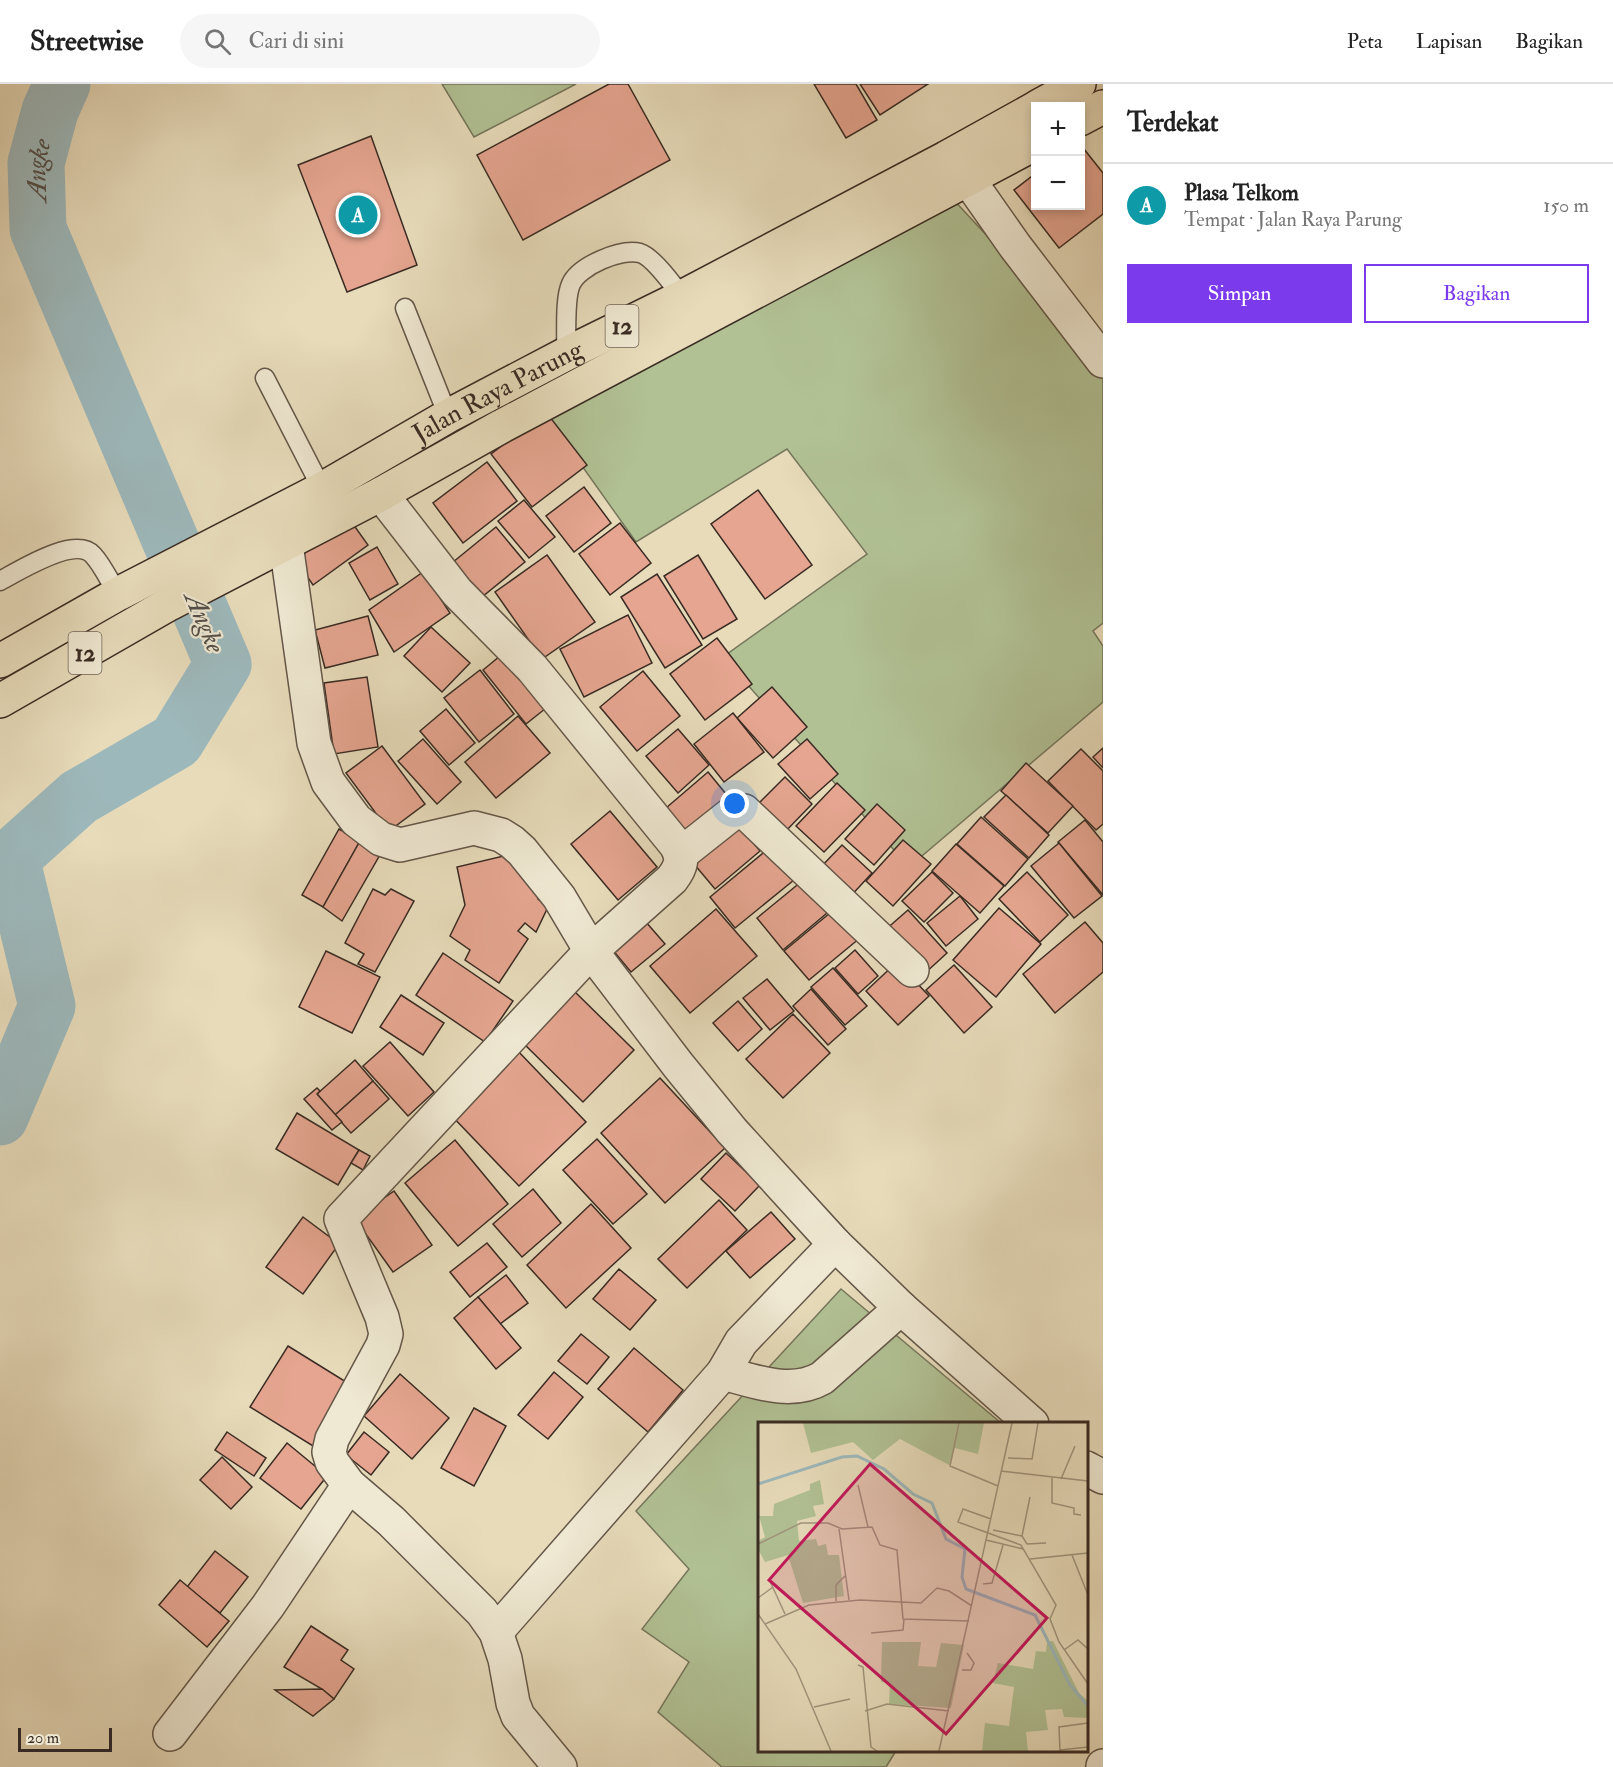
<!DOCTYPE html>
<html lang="id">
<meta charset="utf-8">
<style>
body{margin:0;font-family:"IM FELL Double Pica",serif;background:#f6f6f6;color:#222}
.controls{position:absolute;right:18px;top:18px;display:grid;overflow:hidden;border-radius:0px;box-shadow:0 3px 9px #0003}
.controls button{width:54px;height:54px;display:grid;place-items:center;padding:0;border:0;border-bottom:2px solid #e0e0e0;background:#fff;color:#222;font:30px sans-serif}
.scale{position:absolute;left:18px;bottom:15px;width:94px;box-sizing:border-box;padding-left:6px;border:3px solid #392b23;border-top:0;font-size:16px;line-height:21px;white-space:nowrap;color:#392b23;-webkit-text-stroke:4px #efe8d2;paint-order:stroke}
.you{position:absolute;left:735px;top:720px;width:21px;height:21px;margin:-15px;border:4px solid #fff;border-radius:50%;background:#1a73e8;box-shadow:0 0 0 9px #1a73e833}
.badge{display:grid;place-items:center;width:39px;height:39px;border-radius:50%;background:#7c3aed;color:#fff;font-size:20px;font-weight:700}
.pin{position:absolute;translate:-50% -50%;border:3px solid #fff;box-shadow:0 2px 6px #0006}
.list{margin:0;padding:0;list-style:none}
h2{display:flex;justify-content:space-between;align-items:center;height:78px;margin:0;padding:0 24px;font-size:26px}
h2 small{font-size:20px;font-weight:400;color:#767676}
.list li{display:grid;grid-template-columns:39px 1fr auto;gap:18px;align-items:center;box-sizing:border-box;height:84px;padding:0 24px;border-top:2px solid #e0e0e0}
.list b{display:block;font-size:22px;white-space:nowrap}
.list p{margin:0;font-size:20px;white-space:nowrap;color:#767676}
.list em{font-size:20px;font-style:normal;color:#767676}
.actions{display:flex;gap:12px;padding:18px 24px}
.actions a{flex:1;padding:14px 0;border:2px solid #7c3aed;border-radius:0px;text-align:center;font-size:21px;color:#7c3aed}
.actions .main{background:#7c3aed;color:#fff}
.icon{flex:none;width:33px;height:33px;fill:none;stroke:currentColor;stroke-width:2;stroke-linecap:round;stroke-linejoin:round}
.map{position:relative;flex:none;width:1103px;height:1683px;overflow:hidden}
header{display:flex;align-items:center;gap:36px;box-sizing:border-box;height:84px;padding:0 30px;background:#fff;border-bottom:2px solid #e0e0e0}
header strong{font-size:28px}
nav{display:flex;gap:33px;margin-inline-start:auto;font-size:21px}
.search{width:420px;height:54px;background:#f6f6f6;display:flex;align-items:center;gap:15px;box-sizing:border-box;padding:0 21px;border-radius:33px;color:#767676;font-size:22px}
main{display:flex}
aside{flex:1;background:#fff}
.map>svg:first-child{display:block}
.green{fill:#b1c194;stroke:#75765c;stroke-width:1.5}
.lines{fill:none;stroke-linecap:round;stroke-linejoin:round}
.river{stroke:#9db8bb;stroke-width:57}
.building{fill:#e5a590;stroke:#392b23;stroke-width:1.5}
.lane-casing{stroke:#645749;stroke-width:21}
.street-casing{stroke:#645749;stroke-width:36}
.highway-casing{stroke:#392b23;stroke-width:36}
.lane{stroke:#efe8d2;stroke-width:18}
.street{stroke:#efe8d2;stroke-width:33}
.highway{stroke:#e7dbba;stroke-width:33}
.labels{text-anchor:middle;stroke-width:4.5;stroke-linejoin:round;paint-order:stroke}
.shield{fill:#efe8d2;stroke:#706458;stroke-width:1.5}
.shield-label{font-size:24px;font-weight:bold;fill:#392b23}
.street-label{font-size:26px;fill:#392b23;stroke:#efe8d2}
.water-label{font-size:27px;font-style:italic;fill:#524e49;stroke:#efe8d2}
.inset-river{fill:none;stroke:#9db8bb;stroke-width:3}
.inset-road{fill:none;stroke:#a1957e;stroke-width:1.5}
.view{fill:#c2185b;fill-opacity:0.15;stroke:#c2185b;stroke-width:3}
.inset-edge{fill:none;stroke:#392b23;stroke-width:3}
</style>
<header>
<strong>Streetwise</strong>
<div class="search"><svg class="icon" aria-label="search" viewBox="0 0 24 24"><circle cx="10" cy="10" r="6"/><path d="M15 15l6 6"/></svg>Cari di sini</div>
<nav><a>Peta</a><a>Lapisan</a><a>Bagikan</a></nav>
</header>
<main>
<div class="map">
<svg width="1103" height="1683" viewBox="0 0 1103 1683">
<rect width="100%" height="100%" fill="#e7dbba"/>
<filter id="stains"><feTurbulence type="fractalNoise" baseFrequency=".00333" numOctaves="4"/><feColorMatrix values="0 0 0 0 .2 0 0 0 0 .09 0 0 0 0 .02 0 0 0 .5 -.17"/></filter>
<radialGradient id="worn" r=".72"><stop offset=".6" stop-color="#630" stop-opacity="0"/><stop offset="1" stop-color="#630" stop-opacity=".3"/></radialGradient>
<g class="green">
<path d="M442 0H576L474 53Z"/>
<path d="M937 98 1056 226 1103 294V539L1093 547 1103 562V618L909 783 723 573 867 470 787 365 636 458 538 320Z"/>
<path d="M841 1205 1001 1339 759 1340V1666L896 1667 886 1683H722L658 1628 689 1578 642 1545 689 1485 636 1427Z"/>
</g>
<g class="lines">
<path class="river" id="s1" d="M0 1033 47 922 11 774 79 713 176 657 223 580 38 145 36 79 50 27 62 0"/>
</g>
<g class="building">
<path d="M609 0H628L670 76 523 156 477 71Z"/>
<path d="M814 0H856L877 36 846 54Z"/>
<path d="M860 0H928L880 31Z"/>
<path d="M371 52 417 181 347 208 298 81Z"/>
<path d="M1080 60 1103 89V130L1059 164 1014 106 1036 89V122H1080Z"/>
<path d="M546 328 587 381 532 423 491 370Z"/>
<path d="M487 378 517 417 463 459 433 419Z"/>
<path d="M584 403 611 439 574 468 546 432Z"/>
<path d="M758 406 812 481 765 515 711 440Z"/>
<path d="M524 416 555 453 529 474 498 437Z"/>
<path d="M348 433 368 461 313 501 293 472Z"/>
<path d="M620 439 651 479 610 511 579 470Z"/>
<path d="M496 443 525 478 477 517 447 483Z"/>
<path d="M377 463 398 500 370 516 349 479Z"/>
<path d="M547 471 595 538 542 575 495 508Z"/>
<path d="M698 471 737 535 703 555 664 492Z"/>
<path d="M423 488 450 529 394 568 369 526Z"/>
<path d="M657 490 702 561 665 584 621 513Z"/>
<path d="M628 531 652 579 584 613 560 565Z"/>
<path d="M368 532 378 571 325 584 315 546Z"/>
<path d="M431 543 470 579 442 608 404 572Z"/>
<path d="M717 554 752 600 705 636 670 590Z"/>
<path d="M511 563 555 617 526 640 483 586Z"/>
<path d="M480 586 514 630 479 658 444 614Z"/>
<path d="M643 587 680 632 637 667 600 623Z"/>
<path d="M367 593 378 663 334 670 324 599Z"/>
<path d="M772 603 807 643 773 674 737 634Z"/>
<path d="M446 625 475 659 449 681 420 647Z"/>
<path d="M733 629 764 668 724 698 694 660Z"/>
<path d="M518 632 550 669 496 714 465 678Z"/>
<path d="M678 645 709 681 678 709 646 672Z"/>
<path d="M423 655 461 698 437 720 398 677Z"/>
<path d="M807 655 838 690 810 715 778 680Z"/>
<path d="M382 662 425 720 389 747 346 689Z"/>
<path d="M1103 664V684L1093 673Z"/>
<path d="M1081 665 1103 687V740L1096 746 1048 697Z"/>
<path d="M1026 679 1073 722 1048 749 1001 707Z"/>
<path d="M708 688 731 716 689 752 666 724Z"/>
<path d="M785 693 812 720 782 751 754 724Z"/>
<path d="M837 699 865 726 824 768 796 742Z"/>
<path d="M1006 711 1049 751 1029 774 984 733Z"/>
<path d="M877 720 905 746 874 781 845 755Z"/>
<path d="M610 727 657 783 618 816 571 760Z"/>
<path d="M981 733 1028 775 1005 802 957 760Z"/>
<path d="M1085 736 1103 758V811L1058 758Z"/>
<path d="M735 737 760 767 715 805 689 774Z"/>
<path d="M339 745 360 757 323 823 302 811Z"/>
<path d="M903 756 931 780 893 822 866 797Z"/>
<path d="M360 757 381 769 342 837 323 823Z"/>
<path d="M1059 759 1102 812 1074 834 1031 782Z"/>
<path d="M956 760 1004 802 980 829 932 787Z"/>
<path d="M842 761 872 789 848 815 818 786Z"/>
<path d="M768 765 794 796 735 844 710 813Z"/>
<path d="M512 770 544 805 538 815 548 823 536 848 525 839 518 847 528 855 499 899 465 876 470 866 450 852 465 821 457 783Z"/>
<path d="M932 788 953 809 924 838 902 817Z"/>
<path d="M1027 788 1068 831 1040 858 999 815Z"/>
<path d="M807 793 833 824 783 866 757 834Z"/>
<path d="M373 805 385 811 391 805 414 817 375 888 358 880 364 870 345 859Z"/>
<path d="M960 812 978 835 946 862 927 839Z"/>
<path d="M836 824 860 854 809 896 784 867Z"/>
<path d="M999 824 1041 860 996 913 953 876Z"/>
<path d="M716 825 757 872 690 929 650 882Z"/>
<path d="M908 826 947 869 923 891 884 847Z"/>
<path d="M639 830 665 860 631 888 606 858Z"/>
<path d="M1085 838 1103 859V888L1055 929 1023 890Z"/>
<path d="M855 866 878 892 858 910 835 884Z"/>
<path d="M326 867 380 893 352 949 299 923Z"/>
<path d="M443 869 513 917 485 958 416 911Z"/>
<path d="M897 878 929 912 898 941 866 907Z"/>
<path d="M954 881 992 923 964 949 926 906Z"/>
<path d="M833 884 867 922 845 941 811 903Z"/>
<path d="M767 895 794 927 770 946 743 914Z"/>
<path d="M571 904 634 966 583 1018 520 956Z"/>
<path d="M811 905 846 945 828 961 793 922Z"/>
<path d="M401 911 444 939 423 971 380 943Z"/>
<path d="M738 917 762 945 738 967 713 939Z"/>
<path d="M793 930 830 969 783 1014 746 975Z"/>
<path d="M390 958 434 1008 408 1032 363 982Z"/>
<path d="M516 965 586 1038 519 1102 449 1029Z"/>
<path d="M355 976 373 997 335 1031 317 1010Z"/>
<path d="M660 994 725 1064 665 1119 601 1049Z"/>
<path d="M373 997 389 1015 351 1049 335 1031Z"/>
<path d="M317 1004 320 1007 317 1010 342 1038 332 1046 304 1015Z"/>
<path d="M297 1029 359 1066 338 1101 276 1065Z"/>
<path d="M597 1055 647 1110 613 1140 563 1086Z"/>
<path d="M455 1056 508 1120 458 1162 405 1099Z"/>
<path d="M359 1066 370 1072 363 1086 351 1079Z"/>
<path d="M726 1069 760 1101 735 1127 701 1095Z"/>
<path d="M533 1105 561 1139 522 1173 493 1140Z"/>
<path d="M394 1107 432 1161 393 1188 355 1135Z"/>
<path d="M719 1116 747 1146 687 1204 658 1175Z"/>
<path d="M591 1120 631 1164 566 1224 527 1181Z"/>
<path d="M771 1128 795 1155 750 1194 726 1167Z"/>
<path d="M303 1133 339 1160 303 1210 266 1183Z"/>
<path d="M487 1159 507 1183 470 1213 450 1188Z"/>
<path d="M619 1185 656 1216 630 1246 593 1215Z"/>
<path d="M506 1191 528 1219 500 1240 478 1213Z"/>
<path d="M478 1213 521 1264 496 1285 454 1234Z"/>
<path d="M581 1250 609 1273 587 1300 558 1277Z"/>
<path d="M288 1262 351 1301 313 1362 250 1323Z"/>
<path d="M634 1264 683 1306 648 1348 598 1305Z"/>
<path d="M554 1288 583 1313 548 1355 518 1331Z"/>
<path d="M400 1290 449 1334 412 1375 364 1332Z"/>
<path d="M474 1324 506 1342 474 1402 441 1384Z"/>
<path d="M227 1348 266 1374 254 1392 215 1366Z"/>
<path d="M364 1348 389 1368 371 1391 346 1371Z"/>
<path d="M287 1359 327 1392 301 1425 260 1394Z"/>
<path d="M222 1373 252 1403 231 1425 200 1396Z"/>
<path d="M215 1467 248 1493 220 1529 187 1503Z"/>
<path d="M180 1496 229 1537 207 1563 159 1521Z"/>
<path d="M311 1542 348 1566 341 1576 354 1585 334 1615 322 1605 284 1583Z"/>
<path d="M322 1605 334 1615 313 1632 275 1606Z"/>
</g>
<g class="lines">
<g class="lane-casing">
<g id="lane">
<path d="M405 224 448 332"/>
<path d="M566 270C567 251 564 215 571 200 579 182 621 164 640 169 653 173 674 202 682 213"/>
<path d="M265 294 322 405"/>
<path d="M0 497C19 487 75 451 93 471 103 482 110 498 118 510"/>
</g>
</g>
<g class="street-casing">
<g id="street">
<path d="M968 95 1015 162 1103 277"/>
<path d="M381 410 457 508 532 584 676 761C684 775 681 783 672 795L591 867 341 1135 382 1233 386 1250 383 1261 332 1355 329 1368 332 1378 349 1401 391 1437 482 1528 496 1548 505 1575 513 1619 518 1632 560 1683"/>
<path d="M286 460 314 659 328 698 356 736 381 755 400 761 474 744 501 751 512 758 522 767 559 813 591 867 678 981 732 1047 835 1160 901 1224 1032 1340"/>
<path d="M681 770 734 728 744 727 912 886"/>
<path d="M723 1289C754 1297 791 1312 822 1294L901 1224"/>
<path d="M1086 1384 1103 1393"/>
<path d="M496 1548 723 1289 741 1258 835 1160"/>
<path d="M170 1650 268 1522 349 1401"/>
<path d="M1103 1683V1682"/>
</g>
</g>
<g class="highway-casing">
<g id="highway">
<path d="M1039 22 1079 0"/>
<path d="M1080 35 1103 23"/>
<path id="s2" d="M0 577 118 510 322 405 448 332 566 270 682 213 946 74 1036 24"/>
<path d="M0 617 169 520 381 410 502 342 1036 59"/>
</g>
</g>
<use href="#lane" class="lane"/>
<use href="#street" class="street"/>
<use href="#highway" class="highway"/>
</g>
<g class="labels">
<g class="shield">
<rect x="605.5" y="221" width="33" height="42" rx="4.5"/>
<rect x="68.5" y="548" width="33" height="42" rx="4.5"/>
</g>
<g class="shield-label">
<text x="622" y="250">12</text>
<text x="85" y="577">12</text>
</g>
<g class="street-label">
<text dy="9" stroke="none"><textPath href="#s2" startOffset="566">Jalan Raya Parung</textPath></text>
</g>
<g class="water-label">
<text dy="9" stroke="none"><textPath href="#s1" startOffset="1098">Angke</textPath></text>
<text transform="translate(205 538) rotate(67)" y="9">Angke</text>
</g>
</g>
<g transform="translate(758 1338)">
<rect width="330" height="330" fill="#e7dbba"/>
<path d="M45 1H226L220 32 197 26 191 43 142 17 115 38 95 20 53 31ZM62 58 66 82 55 84 58 94 39 99 41 119 58 117 60 124 68 122 70 133H81L86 174 45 181 30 133 7 140 0 127V119L7 115 1 94H15L16 82 52 68V62ZM295 219 321 271 330 279V296L306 295 304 287 287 288 290 308 268 310 270 329H224L227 301 251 304 256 265 235 261 240 241 275 247 278 229 288 230 289 220ZM124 220H163L160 244 178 245 183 221 206 223 193 286 131 282 132 261 123 260Z" fill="#b1c194"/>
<path class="inset-river" d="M0 62 84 35 99 34 126 47 155 72 174 81 188 117 207 127 204 155 208 167 277 193 312 263 330 284"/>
<path class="inset-road" d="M201 1 192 44 240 64M250 36 274 37 280 1M243 49 330 59M294 56V81L316 86V92L323 93M303 57 317 24M100 63 110 105M233 97 205 87 200 100 263 123 298 183 292 197 301 220 330 262M81 107 91 178M235 108 264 114 272 75M264 114 269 122 288 121M228 118 265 127M0 122 43 101H70L84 107 114 105 122 123 139 128 145 197 211 199M314 133 330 173M272 137 330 131M11 157 27 192M225 162 234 161 245 123M0 176 15 165M78 179V163L87 154M0 192 38 247 73 329M7 202 51 183 102 178 163 181 179 166 191 169 214 184M113 211 145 208 146 197M306 228 320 218 330 227M100 243 105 245 113 325 119 329M204 248H213L216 241 209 231M56 285 92 277M107 289 129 282 191 289M302 328 330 325M181 329 254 1M302 329 301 305 330 301"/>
<path class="view" d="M112 42 289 196 188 312 11 158Z"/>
<rect width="330" height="330" class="inset-edge"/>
</g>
<rect width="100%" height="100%" filter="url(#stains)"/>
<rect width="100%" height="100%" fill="url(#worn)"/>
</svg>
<div class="controls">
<button>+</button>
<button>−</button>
</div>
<div class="scale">20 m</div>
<div class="you"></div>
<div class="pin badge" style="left:358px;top:131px;background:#0f9aa8">A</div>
</div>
<aside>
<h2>Terdekat<small></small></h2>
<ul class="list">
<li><span class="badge" style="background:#0f9aa8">A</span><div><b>Plasa Telkom</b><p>Tempat · Jalan Raya Parung</p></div><em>150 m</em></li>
</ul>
<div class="actions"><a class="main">Simpan</a><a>Bagikan</a></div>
</aside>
</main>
